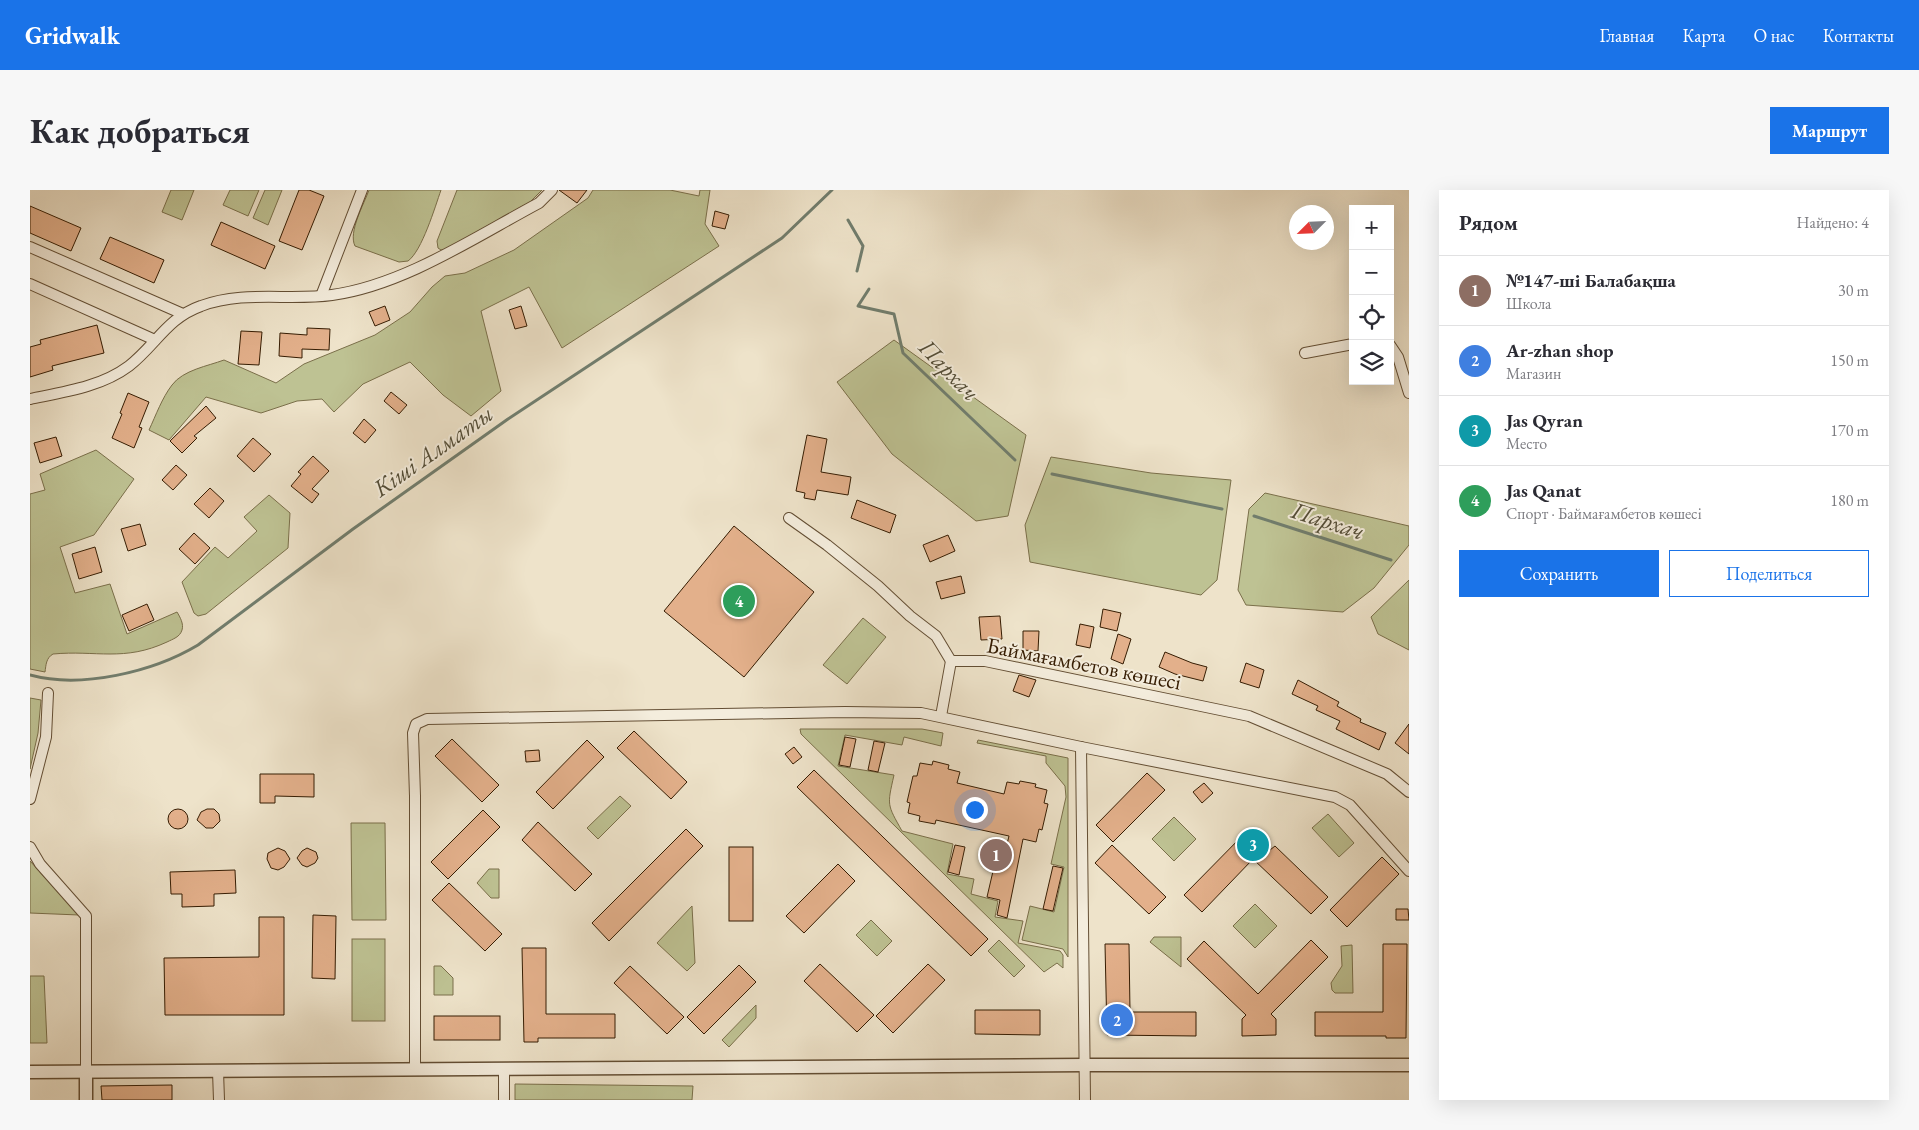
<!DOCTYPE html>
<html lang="ru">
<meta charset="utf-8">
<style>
body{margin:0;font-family:"EB Garamond",serif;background:#f7f7f7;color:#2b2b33}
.controls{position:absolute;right:15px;top:15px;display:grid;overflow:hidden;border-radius:0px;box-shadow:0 5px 20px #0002}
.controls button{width:45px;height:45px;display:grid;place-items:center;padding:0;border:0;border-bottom:1px solid #e1e1e2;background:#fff;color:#2b2b33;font:25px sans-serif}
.compass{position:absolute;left:1259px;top:15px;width:45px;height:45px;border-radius:50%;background:#fff;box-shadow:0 5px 20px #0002;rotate:246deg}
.you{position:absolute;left:944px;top:619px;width:18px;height:18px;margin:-12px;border:4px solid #fff;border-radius:50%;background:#1a73e8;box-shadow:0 0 0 8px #1a73e833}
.badge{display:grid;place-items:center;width:32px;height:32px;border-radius:50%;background:#1a73e8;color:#fff;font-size:16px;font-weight:700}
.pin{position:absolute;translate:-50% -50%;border:2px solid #fff;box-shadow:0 1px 5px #0006}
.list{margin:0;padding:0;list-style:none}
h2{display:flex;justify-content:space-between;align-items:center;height:65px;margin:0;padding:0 20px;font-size:21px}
h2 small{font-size:16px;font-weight:400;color:#7c7c81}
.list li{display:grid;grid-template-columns:32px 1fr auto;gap:15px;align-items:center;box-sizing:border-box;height:70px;padding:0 20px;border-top:1px solid #e1e1e2}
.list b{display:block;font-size:19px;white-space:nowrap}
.list p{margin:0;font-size:16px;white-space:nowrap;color:#7c7c81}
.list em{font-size:16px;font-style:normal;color:#7c7c81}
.actions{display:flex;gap:10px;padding:15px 20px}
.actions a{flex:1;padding:11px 0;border:1px solid #1a73e8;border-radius:0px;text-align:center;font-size:18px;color:#1a73e8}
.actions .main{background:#1a73e8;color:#fff}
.icon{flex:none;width:28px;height:28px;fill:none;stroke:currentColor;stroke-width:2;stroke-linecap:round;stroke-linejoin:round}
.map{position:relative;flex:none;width:1379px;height:910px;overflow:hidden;border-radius:0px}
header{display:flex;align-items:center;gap:30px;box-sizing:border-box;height:70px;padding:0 25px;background:#1a73e8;color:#fff}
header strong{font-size:24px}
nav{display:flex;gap:28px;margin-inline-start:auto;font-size:18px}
.intro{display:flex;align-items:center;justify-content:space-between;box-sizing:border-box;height:120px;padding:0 30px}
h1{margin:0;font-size:35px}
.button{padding:12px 22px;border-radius:0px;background:#1a73e8;color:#fff;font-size:18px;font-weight:700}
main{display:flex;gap:30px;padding:0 30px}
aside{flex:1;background:#fff;border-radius:0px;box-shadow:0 5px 20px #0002}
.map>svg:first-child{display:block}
.green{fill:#bec293;stroke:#7a6f4a}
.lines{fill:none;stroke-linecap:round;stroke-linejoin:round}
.stream{stroke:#717d6d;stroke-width:3}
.building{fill:#e3b08b;stroke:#351c02}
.minor-casing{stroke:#634e34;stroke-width:12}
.tertiary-casing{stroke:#634e34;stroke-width:15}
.minor{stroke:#f4eddd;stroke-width:10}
.tertiary{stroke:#f4eddd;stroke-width:12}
.labels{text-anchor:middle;stroke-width:4;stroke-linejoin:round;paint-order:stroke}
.street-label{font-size:22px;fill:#351c02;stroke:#f4eddd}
.water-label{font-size:24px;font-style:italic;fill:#534d37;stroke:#f4eddd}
</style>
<header>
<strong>Gridwalk</strong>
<nav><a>Главная</a><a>Карта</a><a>О нас</a><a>Контакты</a></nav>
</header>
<div class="intro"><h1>Как добраться</h1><a class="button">Маршрут</a></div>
<main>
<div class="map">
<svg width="1379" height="910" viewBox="0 0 1379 910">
<rect width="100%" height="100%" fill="#eee3ca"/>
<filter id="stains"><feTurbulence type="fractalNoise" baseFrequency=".004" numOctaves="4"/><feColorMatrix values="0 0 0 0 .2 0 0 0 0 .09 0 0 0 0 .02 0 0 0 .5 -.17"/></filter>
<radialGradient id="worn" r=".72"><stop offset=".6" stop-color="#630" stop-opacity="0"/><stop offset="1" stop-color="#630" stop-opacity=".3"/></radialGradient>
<g class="green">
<path d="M141 0H164L152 30 132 22Z"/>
<path d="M200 0H229L218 26 193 15Z"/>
<path d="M235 0H252L238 35 223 28Z"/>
<path d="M339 0H411C405 17 392 61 378 71L369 72 325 56C318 42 334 14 339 0Z"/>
<path d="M427 0H512L500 12 416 59 411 60 408 58 407 51Z"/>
<path d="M563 0H640L669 6 670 0H680L675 34 689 56 532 158 499 97 451 121 471 201 441 226 413 205 380 172 333 194 304 222 292 209 267 211 231 223 176 207 139 250 119 240C126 225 132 208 142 195 153 180 178 176 194 170L246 193 274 174 345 145 380 122 402 97 415 86 435 83 484 60 558 8Z"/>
<path d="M864 150 996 245 978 326 946 331 862 264 807 192Z"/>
<path d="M66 260 104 289 64 345 30 357 45 403 80 394 97 444 147 422C150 427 154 434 152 440 150 447 143 449 137 452 94 472 66 460 23 464 16 468 16 475 15 482L0 479V304L15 300 10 284Z"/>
<path d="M1021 267 1121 283 1201 290 1187 390 1171 405 1000 372 995 335Z"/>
<path d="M1235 303 1379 336V355L1344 398 1313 422 1216 415 1208 400 1219 319Z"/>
<path d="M239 305 260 323 258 358 176 424 168 426 164 423 152 392 185 357 198 368 227 341 214 327Z"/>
<path d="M1379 390V460L1348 444 1341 427Z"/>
<path d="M833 428 856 447 817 494 793 475Z"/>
<path d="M0 508 11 510 8 543 0 579Z"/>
<path d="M770 539H892L913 543 911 556 874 547 872 555 815 545 808 576 864 585C857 616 857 614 872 641L923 654 917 684 944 689 941 704 968 711 965 727 993 731 988 753 1030 761 1033 765V778L1027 773 1014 782 771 544Z"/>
<path d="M948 550 1038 568V767L1033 759 992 750 1000 716 1024 722 1034 677 1021 674 1036 607 1035 596 1016 573V566L947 553Z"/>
<path d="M590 606 601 616 568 649 557 638Z"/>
<path d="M1298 624 1324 653 1309 667 1282 638Z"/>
<path d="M1144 627 1166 649 1144 671 1122 649Z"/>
<path d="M321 633H355L356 730H322Z"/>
<path d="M0 671 49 725 0 723Z"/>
<path d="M459 679H469V708H461L447 693Z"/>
<path d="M1225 714 1247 736 1225 758 1203 736Z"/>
<path d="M662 716 665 773 657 781 627 753Z"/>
<path d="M841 730 862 751 847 766 826 745Z"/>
<path d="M1124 747H1151V777L1120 752Z"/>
<rect x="322" y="749" width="33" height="82"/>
<path d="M969 750 995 776 984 787 958 761Z"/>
<path d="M1322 755 1323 803H1305L1302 800 1301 793 1312 776 1311 756Z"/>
<path d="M404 776H411L423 788V805H404Z"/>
<path d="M0 786H14L17 853H0Z"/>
<path d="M726 815V828L699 857 692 850Z"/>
<path d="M485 894 663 896 662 910H485Z"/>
</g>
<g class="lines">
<g class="stream">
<path d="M818 30 833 56 827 81"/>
<path d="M839 99 828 116 864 124 873 163 985 270"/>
<path d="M1022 284 1192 319"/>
<path d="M1224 326 1361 370"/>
<path d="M0 485C51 499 123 482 168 455L323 339 478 229 752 48 802 0"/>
</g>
</g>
<g class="building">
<path d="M269 0H279L294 6 272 60 249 51Z"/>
<path d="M529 0H557L547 13Z"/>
<path d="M0 16 51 38 41 61 0 43Z"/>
<path d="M685 21 699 25 695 39 682 36Z"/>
<path d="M191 32 245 56 235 79 181 55Z"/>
<path d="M80 47 134 70 124 93 70 69Z"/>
<path d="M355 116 360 130 345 136 339 122Z"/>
<path d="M491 116 497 136 485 139 479 120Z"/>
<path d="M67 135 74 163 22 176 23 180 0 187V157L11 154 10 150Z"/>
<path d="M277 138 300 139 299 160 272 159V168L249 166 250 143 277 145Z"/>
<path d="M211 141 232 142 229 175 208 174Z"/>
<path d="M361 202 377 215 369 224 354 211Z"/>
<path d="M98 203 119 212 109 237 112 238 104 258 82 248 92 224 90 223Z"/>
<path d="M176 216 186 228 164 246 167 248 152 263 140 251Z"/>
<path d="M334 229 346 240 335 253 323 243Z"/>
<path d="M777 245 797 249 791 282 821 287 818 305 787 300 785 310 774 308 775 303 766 301Z"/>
<path d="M26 247 32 266 10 273 4 253Z"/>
<path d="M223 248 241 264 224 282 207 266Z"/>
<path d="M283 266 299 281 282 299 289 304 282 313 261 296 271 284 268 282Z"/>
<path d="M146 275 157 285 143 300 132 290Z"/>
<path d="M180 298 194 311 179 328 164 314Z"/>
<path d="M827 310 866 325 860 343 821 328Z"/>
<path d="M110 334 116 355 98 361 91 339Z"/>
<path d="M704 336 784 402 714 487 634 421Z"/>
<path d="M164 343 180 358 165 374 149 359Z"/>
<path d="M918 345 925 361 900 372 893 355Z"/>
<path d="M65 357 72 382 49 389 42 364Z"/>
<path d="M931 386 935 403 911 409 906 392Z"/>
<path d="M117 414 124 430 99 441 92 425Z"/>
<path d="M1073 419 1091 423 1087 441 1070 437Z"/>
<path d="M970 426 972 449 951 450 949 427Z"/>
<path d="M1050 434 1064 437 1060 458 1046 455Z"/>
<path d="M993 441H1009L1008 461 993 460Z"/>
<path d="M1088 444 1101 449 1093 474 1081 469Z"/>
<path d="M1135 462 1162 473 1177 477 1173 491 1145 484 1129 477Z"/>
<path d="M1216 473 1234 480 1229 498 1210 492Z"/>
<path d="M989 485 1006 490 999 507 983 501Z"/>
<path d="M1268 490 1309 512 1307 516 1331 529 1330 532 1356 543 1349 560 1306 539 1310 531 1286 520 1288 516 1262 504Z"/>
<path d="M1379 534V564L1365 553Z"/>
<path d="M604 541 657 592 641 609 587 558Z"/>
<path d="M815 547 826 549 820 577 809 575Z"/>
<path d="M422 549 469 595 452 612 405 566Z"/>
<path d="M557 550 574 567 523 619 506 602Z"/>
<path d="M844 551 855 553 848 582 838 580Z"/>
<path d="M764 557 772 567 763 574 755 564Z"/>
<path d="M509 560 510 571 496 572 495 561Z"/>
<path d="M903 571 919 575 918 579 930 582 927 593 974 604 977 592 989 594 990 591 1006 594 1005 597 1017 600 1014 613 1018 614 1012 640 1009 639 1006 652 993 649 977 728 967 725 970 710 957 707 967 664 974 666 979 646 906 630 905 634 889 631 890 626 878 623 880 613 877 612 883 586H887L890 573 902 575Z"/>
<path d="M784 580 958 749 941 766 767 597Z"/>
<path d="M1117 583 1135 600 1083 652 1066 635Z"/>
<path d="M230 584H284V607L245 606V613H230Z"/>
<path d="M1174 593 1183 603 1172 613 1163 602Z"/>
<path d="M177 619H184L189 624 190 631 183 638H176L167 630 171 622Z"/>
<circle cx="148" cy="629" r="10"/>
<path d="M453 620 470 637 418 689 401 672Z"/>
<path d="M508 632 562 684 545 701 492 650Z"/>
<path d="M656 639 673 656 579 751 562 733Z"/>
<path d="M1219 639 1240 660 1245 656 1298 707 1281 724 1223 669 1172 722 1154 705Z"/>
<path d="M925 655 935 657 929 685 918 682Z"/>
<path d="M1082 655 1136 707 1119 724 1065 673Z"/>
<rect x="699" y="657" width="24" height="74"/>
<path d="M248 658 255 661 260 669 254 677 248 680 241 678 237 669 238 663Z"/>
<path d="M277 658 286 662 288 668 285 673 277 677 272 675 267 668 272 661Z"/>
<path d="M1352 667 1369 684 1317 737 1300 720Z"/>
<path d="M808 674 825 691 774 743 756 726Z"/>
<path d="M1023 676 1033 678 1023 721 1013 719Z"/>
<path d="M205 680 206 703 184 704V716L152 717V704H141L140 682Z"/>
<path d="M419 693 472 744 455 761 402 710Z"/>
<path d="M1366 719H1378L1379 730H1366Z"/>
<path d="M283 725 306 726 305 789 282 788Z"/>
<path d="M229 727H254V825H135L134 768 229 767Z"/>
<path d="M1281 750 1298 767 1241 824 1246 829V845L1212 846V829L1216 825 1157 769 1174 751 1228 804Z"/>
<path d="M1075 754H1099L1100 822H1166V846L1077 845Z"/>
<path d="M1353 754H1377L1376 848H1356V846H1285V822H1353Z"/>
<path d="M492 758H516V824H585V848H508V852H494Z"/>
<path d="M790 774 844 825 827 842 774 791Z"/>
<path d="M898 774 915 790 863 843 846 826Z"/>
<path d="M709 775 726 792 674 844 657 827Z"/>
<path d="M600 776 654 827 637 844 584 793Z"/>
<path d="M945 820H1010V845L945 844Z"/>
<rect x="404" y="826" width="66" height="24"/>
<path d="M142 895V910H72L71 896Z"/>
</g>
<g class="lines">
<g class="minor-casing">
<g id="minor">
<path d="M0 57 153 124"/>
<path d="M0 94 125 150"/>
<path d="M291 106 332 0"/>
<path d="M1360 155 1368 167 1379 203"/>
<path d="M1275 163 1323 154"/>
<path d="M0 209C34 202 71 197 99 176 126 155 137 128 171 116 213 100 259 111 302 105 374 95 445 47 509 13L522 0"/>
<path d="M759 328 797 355 848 396 880 426 906 446 921 471H955L1219 526 1357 584 1379 602"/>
<path d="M911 526 921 471"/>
<path d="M1051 557 1055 910"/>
<path d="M0 609 16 547 18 503"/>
<path d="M0 657 10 674 56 726V883"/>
<path d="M474 878V910"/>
<path d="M385 880V606L383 543 386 534 397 529 815 522 891 523 1051 557 1305 607 1320 615 1379 681"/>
<path d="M188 881 189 910"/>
</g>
</g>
<g class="tertiary-casing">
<g id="tertiary">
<path d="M0 882 1055 875H1379"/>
<path d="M56 883V910"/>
</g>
</g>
<use href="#minor" class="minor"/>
<use href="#tertiary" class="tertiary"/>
</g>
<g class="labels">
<g class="street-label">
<text transform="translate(1054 473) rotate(11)" y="8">Баймағамбетов көшесі</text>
</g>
<g class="water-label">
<text transform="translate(919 180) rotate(46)" y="8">Пархач</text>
<text transform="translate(403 261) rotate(-35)" y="8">Кіші Алматы</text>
<text transform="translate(1298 331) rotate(18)" y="8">Пархач</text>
</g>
</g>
<rect width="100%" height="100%" filter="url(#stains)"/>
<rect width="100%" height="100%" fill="url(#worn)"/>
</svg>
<div class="controls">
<button>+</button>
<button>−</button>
<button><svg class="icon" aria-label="locate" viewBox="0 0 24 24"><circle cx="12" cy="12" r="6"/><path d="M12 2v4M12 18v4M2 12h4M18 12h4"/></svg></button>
<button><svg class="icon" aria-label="layers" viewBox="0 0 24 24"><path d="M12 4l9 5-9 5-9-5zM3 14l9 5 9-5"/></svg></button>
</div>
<svg class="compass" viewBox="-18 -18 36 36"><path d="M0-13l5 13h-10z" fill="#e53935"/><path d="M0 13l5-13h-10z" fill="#7c7c81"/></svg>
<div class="you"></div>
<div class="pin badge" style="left:966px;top:665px;background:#8d6e63">1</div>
<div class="pin badge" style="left:1087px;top:830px;background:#3f7fe0">2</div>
<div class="pin badge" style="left:1223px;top:655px;background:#0f9aa8">3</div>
<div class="pin badge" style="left:709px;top:411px;background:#2e9e5b">4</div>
</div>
<aside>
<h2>Рядом<small>Найдено: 4</small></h2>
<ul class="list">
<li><span class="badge" style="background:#8d6e63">1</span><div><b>№147-ші Балабақша</b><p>Школа</p></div><em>30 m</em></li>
<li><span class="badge" style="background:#3f7fe0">2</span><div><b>Ar-zhan shop</b><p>Магазин</p></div><em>150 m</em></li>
<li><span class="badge" style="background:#0f9aa8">3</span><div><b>Jas Qyran</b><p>Место</p></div><em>170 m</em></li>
<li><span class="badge" style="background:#2e9e5b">4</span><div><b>Jas Qanat</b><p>Спорт · Баймағамбетов көшесі</p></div><em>180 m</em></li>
</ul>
<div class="actions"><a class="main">Сохранить</a><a>Поделиться</a></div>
</aside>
</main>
